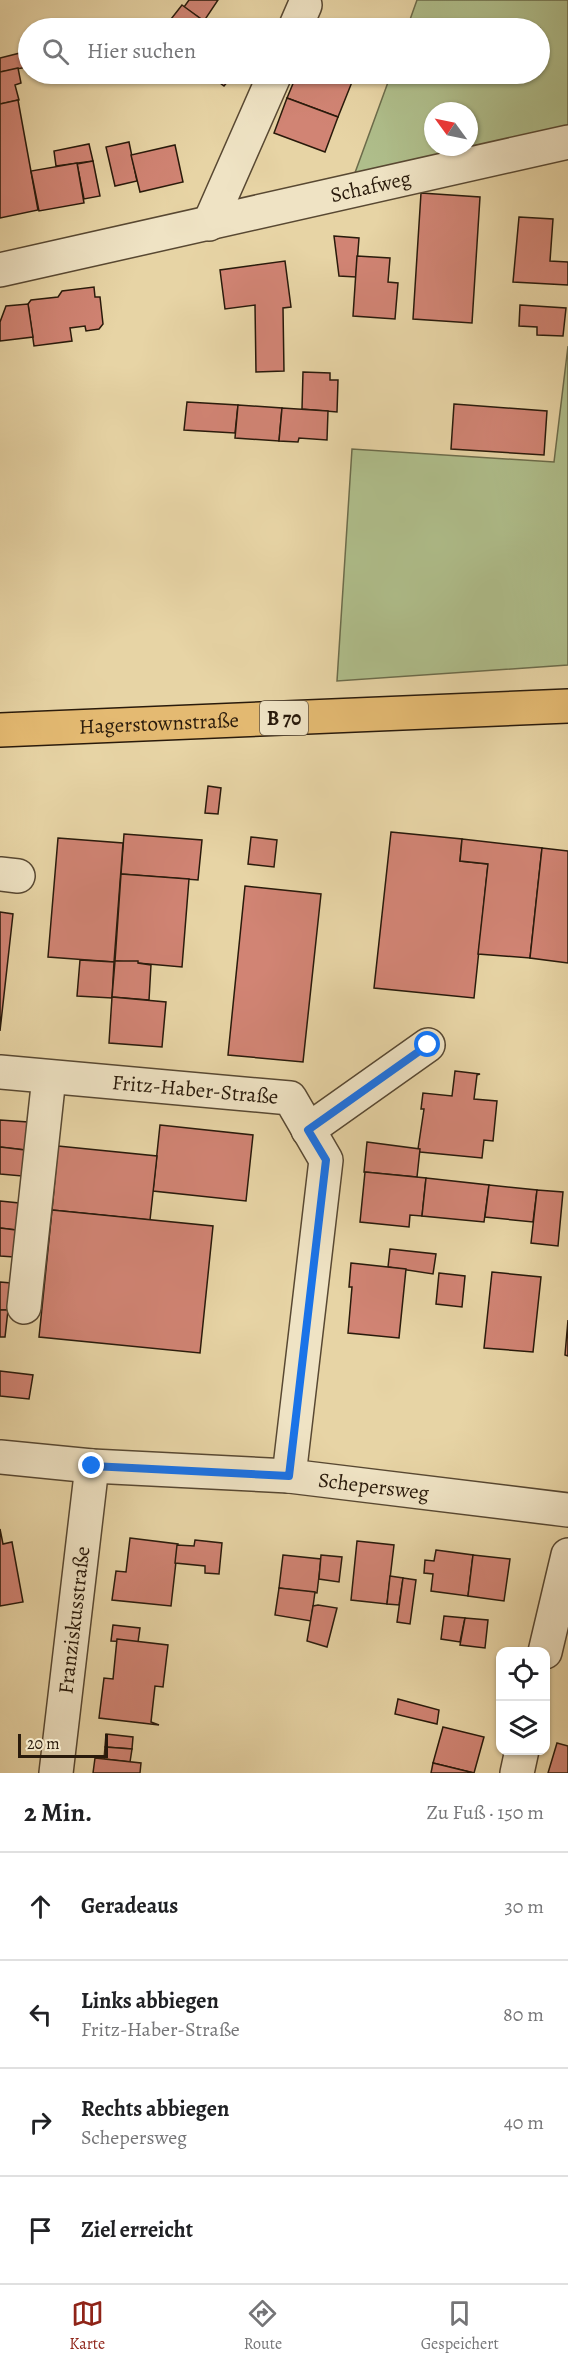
<!DOCTYPE html>
<html lang="de">
<meta charset="utf-8">
<style>
body{margin:0;font-family:Alegreya,serif;background:#f6f6f6;color:#202124}
.controls{position:absolute;right:18px;bottom:18px;display:grid;overflow:hidden;border-radius:12px;box-shadow:0 2px 4px #0004}
.controls button{width:54px;height:54px;display:grid;place-items:center;padding:0;border:0;border-bottom:2px solid #e0e0e0;background:#fff;color:#202124;font:30px sans-serif}
.compass{position:absolute;left:424px;top:102px;width:54px;height:54px;border-radius:50%;background:#fff;box-shadow:0 2px 4px #0004;rotate:303deg}
.scale{position:absolute;left:18px;bottom:15px;width:90px;box-sizing:border-box;padding-left:6px;border:3px solid #291a0b;border-top:0;font-size:16px;line-height:21px;white-space:nowrap;color:#291a0b;-webkit-text-stroke:4px #efe3c4;paint-order:stroke}
.stop{position:absolute;width:18px;height:18px;margin:-14px;border:4px solid #1a73e8;border-radius:50%;background:#fff}
.stop.end{background:#1a73e8;border-color:#fff;box-shadow:0 2px 6px #0008}
.list{margin:0;padding:0;list-style:none}
h2{display:flex;justify-content:space-between;align-items:center;height:78px;margin:0;padding:0 24px;font-size:26px}
h2 small{font-size:20px;font-weight:400;color:#757577}
.list li{display:grid;grid-template-columns:39px 1fr auto;gap:18px;align-items:center;box-sizing:border-box;height:108px;padding:0 24px;border-top:2px solid #e0e0e0}
.list b{display:block;font-size:22px;white-space:nowrap}
.list p{margin:0;font-size:20px;white-space:nowrap;color:#757577}
.list em{font-size:20px;font-style:normal;color:#757577}
.icon{flex:none;width:33px;height:33px;fill:none;stroke:currentColor;stroke-width:2;stroke-linecap:round;stroke-linejoin:round}
.map{position:relative;flex:none;width:568px;height:1773px;overflow:hidden}
.search{position:absolute;background:#fff;box-shadow:0 2px 4px #0004;left:18px;right:18px;top:18px;height:66px;display:flex;align-items:center;gap:15px;box-sizing:border-box;padding:0 21px;border-radius:33px;color:#757577;font-size:22px}
.sheet{height:510px;background:#fff}
nav{display:flex;justify-content:space-around;align-items:center;box-sizing:border-box;height:84px;border-top:2px solid #e0e0e0;background:#fff;font-size:16px;color:#757577}
nav a{display:grid;justify-items:center;gap:3px}
nav .on{color:#8f2418}
.map>svg:first-child{display:block}
.green{fill:#afbe8b;stroke:#6c6c4b;stroke-width:1.5;fill-rule:evenodd}
.building{fill:#d18474;stroke:#291a0b;stroke-width:1.5}
.lines{fill:none;stroke-linecap:round;stroke-linejoin:round}
.minor-casing{stroke:#584832;stroke-width:36}
.major-casing{stroke:#291a0b;stroke-width:36}
.minor{stroke:#efe3c4;stroke-width:33}
.major{stroke:#e4ba72;stroke-width:33}
.route{stroke:#1a73e8;stroke-width:8}
.labels{text-anchor:middle;stroke-width:4.5;stroke-linejoin:round;paint-order:stroke}
.shield{fill:#efe3c4;stroke:#645642;stroke-width:1.5}
.shield-label{font-size:20px;font-weight:bold;fill:#291a0b}
.street-label{font-size:21px;fill:#291a0b;stroke:#efe3c4}
</style>
<div class="map">
<svg width="568" height="1773" viewBox="0 0 568 1773">
<rect width="100%" height="100%" fill="#e7d4a5"/>
<filter id="stains"><feTurbulence type="fractalNoise" baseFrequency=".00333" numOctaves="4"/><feColorMatrix values="0 0 0 0 .2 0 0 0 0 .09 0 0 0 0 .02 0 0 0 .5 -.17"/></filter>
<radialGradient id="worn" r=".72"><stop offset=".6" stop-color="#630" stop-opacity="0"/><stop offset="1" stop-color="#630" stop-opacity=".3"/></radialGradient>
<g class="green">
<path d="M417 0H568V133L352 181 391 74H540V28H407ZM433 111H469V147H433Z"/>
<path d="M568 346V665L337 681 352 449 554 462Z"/>
</g>
<g class="building">
<path d="M189 0H218L204 21 184 7Z"/>
<path d="M182 5 204 21 205 19 217 27 164 28Z"/>
<path d="M24 52 28 67 0 72V58Z"/>
<path d="M18 68 21 83 15 85 19 100 0 104V72Z"/>
<path d="M208 74H234L224 86Z"/>
<path d="M297 74H327L352 82 338 117 287 98Z"/>
<path d="M327 74H353L350 82Z"/>
<path d="M287 98 338 117 325 152 274 133Z"/>
<path d="M18 100 38 210 0 218V104Z"/>
<path d="M129 142 137 181 115 186 106 147Z"/>
<path d="M89 144 93 161 56 166 54 151Z"/>
<path d="M175 145 183 182 140 192 131 155Z"/>
<path d="M93 161 100 196 84 199 77 164Z"/>
<path d="M77 163 84 203 39 211 31 171Z"/>
<path d="M421 193 480 197 472 323 413 319Z"/>
<path d="M519 217 553 219 550 261 568 262V285L513 282Z"/>
<path d="M334 236 359 238 356 277 339 276Z"/>
<path d="M357 256 390 258 388 282 398 283 395 319 353 316Z"/>
<path d="M285 261 291 307 283 308 284 371 256 372 255 305 225 309 220 270Z"/>
<path d="M94 287 95 297H100L103 324 99 329 86 331 85 326 70 328 72 341 34 346 28 304 31 300 58 297 62 291Z"/>
<path d="M28 304 33 337 0 341V322L6 306Z"/>
<path d="M520 305 566 308 563 336 537 335V327L519 326Z"/>
<path d="M303 372 330 373V380H338L337 412 302 409Z"/>
<path d="M187 402 238 405 235 433 184 430Z"/>
<path d="M454 404 547 411 544 455 451 449Z"/>
<path d="M238 405 282 408 279 441 235 438Z"/>
<path d="M282 408 328 411 327 440 299 438 298 442 279 441Z"/>
<path d="M208 786 221 788 218 814 205 813Z"/>
<path d="M391 832 462 839 460 861 488 864 474 998 374 988Z"/>
<path d="M124 834 202 840 198 880 121 874Z"/>
<path d="M251 837 277 840 274 867 248 864Z"/>
<path d="M58 838 123 843 114 962 48 957Z"/>
<path d="M462 839 542 848 530 958 478 954 488 864 460 861Z"/>
<path d="M542 848 568 851V963L530 958Z"/>
<path d="M121 874 189 879 182 967 115 961Z"/>
<path d="M245 886 321 894 303 1062 228 1055Z"/>
<path d="M0 912 13 914 0 1031Z"/>
<path d="M80 960 114 962 112 998 77 996Z"/>
<path d="M115 961H138V963L151 965 149 1000 112 997Z"/>
<path d="M112 997 166 1002 162 1047 109 1043Z"/>
<path d="M455 1071 480 1074 477 1075 474 1099 497 1101 493 1141 484 1140 482 1158 420 1152 418 1149 424 1109H421L423 1093 452 1096Z"/>
<path d="M0 1120 28 1122 25 1150 0 1147Z"/>
<path d="M160 1125 253 1135 246 1201 153 1191Z"/>
<path d="M367 1142 420 1149 417 1177 364 1172Z"/>
<path d="M58 1146 157 1156 150 1220 52 1210Z"/>
<path d="M0 1147 25 1150 22 1176 0 1174Z"/>
<path d="M365 1172 426 1178 422 1216 410 1215 409 1227 360 1222Z"/>
<path d="M426 1178 489 1185 484 1222 422 1216Z"/>
<path d="M489 1185 537 1190 533 1222 485 1217Z"/>
<path d="M537 1190 563 1192 558 1246 531 1243Z"/>
<path d="M0 1201 19 1203 16 1230 0 1228Z"/>
<path d="M52 1210 213 1226 200 1353 39 1337Z"/>
<path d="M0 1228 16 1230 14 1257 0 1256Z"/>
<path d="M390 1249 436 1254 433 1274 388 1267Z"/>
<path d="M351 1263 406 1269 399 1338 348 1333 352 1287H349Z"/>
<path d="M492 1272 541 1277 533 1352 484 1348Z"/>
<path d="M439 1273 465 1276 462 1307 436 1304Z"/>
<path d="M0 1282 11 1283 8 1310H0Z"/>
<path d="M0 1310H8L5 1337H0Z"/>
<path d="M568 1320V1356L565 1355Z"/>
<path d="M0 1371 33 1375 29 1399 0 1396Z"/>
<path d="M0 1529 3 1544 12 1542 23 1602 0 1606Z"/>
<path d="M130 1538 178 1544 171 1606 112 1600 116 1571 126 1572Z"/>
<path d="M195 1540 222 1543 219 1574 205 1573V1566L175 1563 177 1545 194 1546Z"/>
<path d="M357 1541 394 1545 387 1604 351 1600Z"/>
<path d="M436 1550 473 1555 468 1596 431 1591 433 1574 424 1573 425 1560 434 1561Z"/>
<path d="M283 1555 321 1559 317 1593 279 1588Z"/>
<path d="M321 1555 342 1557 339 1582 319 1579Z"/>
<path d="M473 1555 510 1559 504 1601 468 1596Z"/>
<path d="M390 1576 403 1578 399 1605 387 1604Z"/>
<path d="M403 1578 416 1580 410 1624 397 1622Z"/>
<path d="M279 1588 315 1592 311 1621 275 1615Z"/>
<path d="M318 1605 337 1608 327 1647 307 1641 313 1606Z"/>
<path d="M444 1616 465 1618 460 1642 441 1639Z"/>
<path d="M465 1618 488 1620 485 1648 460 1645Z"/>
<path d="M113 1625 140 1628 138 1642 111 1641Z"/>
<path d="M117 1639 168 1645 163 1687 155 1686 151 1722 159 1725 99 1718 104 1678 113 1679Z"/>
<path d="M398 1699 439 1710 437 1724 395 1714Z"/>
<path d="M443 1727 484 1737 474 1773 433 1763Z"/>
<path d="M106 1734 133 1737 132 1749 105 1747Z"/>
<path d="M557 1743 568 1746V1773H548Z"/>
<path d="M105 1747 132 1749 130 1762 104 1759Z"/>
<path d="M95 1758 141 1763 140 1773H93Z"/>
<path d="M433 1763 474 1773H431Z"/>
</g>
<g class="lines">
<g class="minor-casing">
<g id="minor">
<path d="M295 28 305 5"/>
<path d="M209 224 275 74"/>
<path id="s1" d="M0 270 568 142"/>
<path d="M0 874 18 876"/>
<path id="s2" d="M0 1072 290 1098 326 1160 289 1476"/>
<path d="M308 1130 428 1045"/>
<path d="M24 1307 49 1077"/>
<path id="s3" d="M0 1457 92 1466 289 1476 568 1510"/>
<path d="M545 1652 568 1555"/>
<path id="s4" d="M56 1773 92 1466"/>
<path d="M517 1773 522 1750"/>
</g>
</g>
<g class="major-casing">
<g id="major">
<path id="s5" d="M0 730 568 706"/>
</g>
</g>
<use href="#minor" class="minor"/>
<use href="#major" class="major"/>
</g>
<g class="lines">
<path class="route" d="M92 1466 289 1476 326 1160 308 1130 428 1045"/>
</g>
<g class="labels">
<rect class="shield" x="260" y="701" width="48" height="34" rx="4.5"/>
<g class="shield-label">
<text x="284" y="725">B 70</text>
</g>
<g class="street-label">
<text dy="7" stroke="none"><textPath href="#s1" startOffset="380">Schafweg</textPath></text>
<text dy="7" stroke="none"><textPath href="#s5" startOffset="159">Hagerstownstraße</textPath></text>
<text dy="7" stroke="none"><textPath href="#s2" startOffset="196">Fritz-Haber-Straße</textPath></text>
<text dy="7" stroke="none"><textPath href="#s3" startOffset="375">Schepersweg</textPath></text>
<text dy="7" stroke="none"><textPath href="#s4" startOffset="154">Franziskusstraße</textPath></text>
</g>
</g>
<rect width="100%" height="100%" filter="url(#stains)"/>
<rect width="100%" height="100%" fill="url(#worn)"/>
</svg>
<div class="controls">
<button><svg class="icon" aria-label="locate" viewBox="0 0 24 24"><circle cx="12" cy="12" r="6"/><path d="M12 2v4M12 18v4M2 12h4M18 12h4"/></svg></button>
<button><svg class="icon" aria-label="layers" viewBox="0 0 24 24"><path d="M12 4l9 5-9 5-9-5zM3 14l9 5 9-5"/></svg></button>
</div>
<svg class="compass" viewBox="-18 -18 36 36"><path d="M0-13l5 13h-10z" fill="#e53935"/><path d="M0 13l5-13h-10z" fill="#757577"/></svg>
<div class="scale">20 m</div>
<div class="stop" style="left:428px;top:1045px"></div>
<div class="stop end" style="left:92px;top:1466px"></div>
<div class="search"><svg class="icon" aria-label="search" viewBox="0 0 24 24"><circle cx="10" cy="10" r="6"/><path d="M15 15l6 6"/></svg>Hier suchen</div>
</div>
<section class="sheet">
<h2>2 Min.<small>Zu Fuß · 150 m</small></h2>
<ul class="list">
<li><svg class="icon" aria-label="ahead" viewBox="0 0 24 24"><path d="M12 20V5M6 11l6-6 6 6"/></svg><div><b>Geradeaus</b></div><em>30 m</em></li>
<li><svg class="icon" aria-label="left" viewBox="0 0 24 24"><path d="M17 20v-9H6M10 6l-5 5 5 5"/></svg><div><b>Links abbiegen</b><p>Fritz-Haber-Straße</p></div><em>80 m</em></li>
<li><svg class="icon" aria-label="right" viewBox="0 0 24 24"><path d="M7 20v-9h11M14 6l5 5-5 5"/></svg><div><b>Rechts abbiegen</b><p>Schepersweg</p></div><em>40 m</em></li>
<li><svg class="icon" aria-label="arrive" viewBox="0 0 24 24"><path d="M6 21V4h12l-3 4 3 4H6"/></svg><div><b>Ziel erreicht</b></div></li>
</ul>
</section>
<nav>
<a class="on"><svg class="icon" aria-label="map" viewBox="0 0 24 24"><path d="M3 6l6-2 6 2 6-2v14l-6 2-6-2-6 2zM9 4v14M15 6v14"/></svg>Karte</a>
<a><svg class="icon" aria-label="directions" viewBox="0 0 24 24"><path d="M12 3l9 9-9 9-9-9zM9 14v-3h6M13 9l2 2-2 2"/></svg>Route</a>
<a><svg class="icon" aria-label="saved" viewBox="0 0 24 24"><path d="M7 4h10v16l-5-4-5 4z"/></svg>Gespeichert</a>
</nav>
